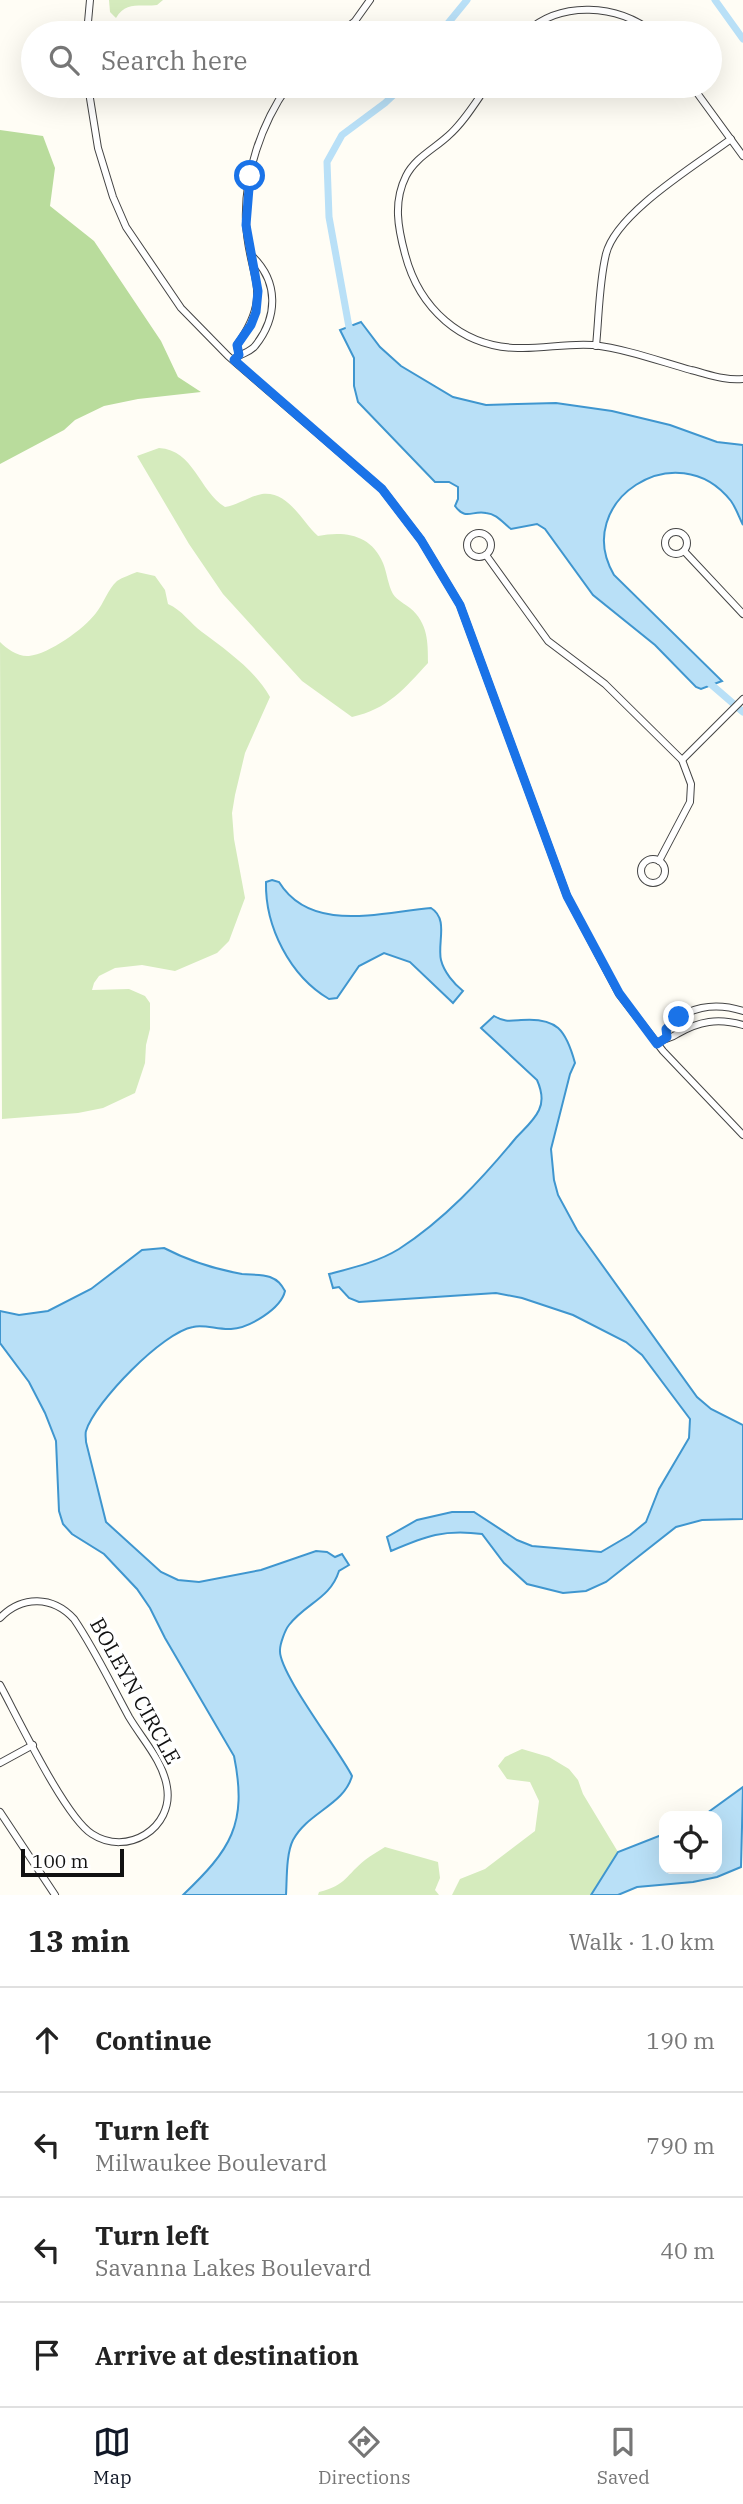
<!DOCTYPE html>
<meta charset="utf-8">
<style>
body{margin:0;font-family:"IBM Plex Serif",serif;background:#f2f2f2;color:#222}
.controls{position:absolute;right:21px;bottom:21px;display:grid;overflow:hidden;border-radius:14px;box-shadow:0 7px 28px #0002}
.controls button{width:63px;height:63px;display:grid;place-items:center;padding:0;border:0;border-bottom:2px solid #e0e0e0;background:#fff;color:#222;font:35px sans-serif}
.scale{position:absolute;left:21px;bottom:18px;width:103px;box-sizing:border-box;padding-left:7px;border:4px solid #111;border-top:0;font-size:19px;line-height:24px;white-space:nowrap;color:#111;-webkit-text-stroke:5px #fff;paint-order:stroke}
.stop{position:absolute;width:21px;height:21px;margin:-16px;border:5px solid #1a73e8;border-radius:50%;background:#fff}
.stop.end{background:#1a73e8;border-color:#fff;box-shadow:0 2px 7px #0008}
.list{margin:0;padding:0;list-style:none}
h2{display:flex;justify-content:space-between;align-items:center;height:91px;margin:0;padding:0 28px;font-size:30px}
h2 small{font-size:23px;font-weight:400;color:#767676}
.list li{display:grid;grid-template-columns:46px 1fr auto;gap:21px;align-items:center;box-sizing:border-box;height:105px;padding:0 28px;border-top:2px solid #e0e0e0}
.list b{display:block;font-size:26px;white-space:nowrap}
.list p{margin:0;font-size:23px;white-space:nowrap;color:#767676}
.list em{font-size:23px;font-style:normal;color:#767676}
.icon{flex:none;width:38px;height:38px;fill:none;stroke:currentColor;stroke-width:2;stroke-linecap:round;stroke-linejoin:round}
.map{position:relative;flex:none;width:743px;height:1895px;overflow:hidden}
.search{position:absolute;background:#fff;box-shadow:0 7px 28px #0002;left:21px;right:21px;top:21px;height:77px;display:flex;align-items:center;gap:18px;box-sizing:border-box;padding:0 24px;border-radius:38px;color:#767676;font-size:26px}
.sheet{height:511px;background:#fff}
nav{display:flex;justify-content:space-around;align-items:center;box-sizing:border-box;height:98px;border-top:2px solid #e0e0e0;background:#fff;font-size:19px;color:#767676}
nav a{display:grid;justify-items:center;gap:4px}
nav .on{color:#111827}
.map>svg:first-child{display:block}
.green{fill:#d5ebbd}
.forest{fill:#b9dc9c}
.water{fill:#b9e0f7;stroke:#3f96cf;stroke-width:2}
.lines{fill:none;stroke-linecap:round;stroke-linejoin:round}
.canal{stroke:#b9e0f7;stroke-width:7}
.street-casing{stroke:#444;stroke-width:8}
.street{stroke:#fff;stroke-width:6}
.route{stroke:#1a73e8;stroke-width:9}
.labels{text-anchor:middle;stroke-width:7;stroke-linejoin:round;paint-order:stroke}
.street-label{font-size:21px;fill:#111;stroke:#fff}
</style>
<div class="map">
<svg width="743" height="1895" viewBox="0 0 743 1895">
<rect width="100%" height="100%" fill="#fffdf5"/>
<g class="green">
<path d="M109 0H163L157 5C140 7 126 1 116 18L110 12Z"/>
<path d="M159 448C194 450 199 491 225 507 238 505 250 496 262 494 289 491 301 521 318 536 344 531 371 534 383 563 387 573 388 585 393 594 397 600 405 604 410 608 428 623 428 642 428 663 404 689 388 709 352 717L302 681 223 594 189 544 137 456Z"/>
<path d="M137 572 155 576 165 590 168 604C182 610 190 623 202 632 226 650 255 670 270 697L245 753 235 795 232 813 234 839 245 898 229 941 217 953 175 971 142 965 115 968 99 976 94 983 92 990 129 989 145 996 150 1003V1029L146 1045 145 1063 135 1093 103 1108 78 1113 2 1119 0 642C7 649 18 657 29 656 49 654 84 629 96 613 104 603 108 589 117 581 123 577 130 575 137 572Z"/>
<path d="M522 1749 549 1757 569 1769 578 1780 583 1794 618 1852 591 1895H452L460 1879 485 1869 535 1831 539 1801 530 1782 507 1779 498 1766 505 1757Z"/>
<path d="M385 1847 438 1862 440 1878 435 1890 439 1895H318L319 1892C347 1885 346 1875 365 1860 371 1855 379 1851 385 1847Z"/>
</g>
<path class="forest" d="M0 130 43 136 55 168 50 206 94 241 161 341 178 377 201 392 138 399 104 406 75 420 64 430 0 464Z"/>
<g class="water">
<path d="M361 322 380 347 401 366 453 397 486 405 556 403 612 411 670 425 717 442 743 445V525C739 517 736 508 731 501 677 432 571 502 614 575L722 681 701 689 696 687 655 645 593 595 545 529 537 524 511 529C503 523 497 514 486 513 472 510 466 521 455 506L458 499V487L449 482H435L358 402 354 386V358L340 330Z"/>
<path d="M272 880 279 882C311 934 381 912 431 908 449 919 437 943 441 960 444 972 454 984 463 991L453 1003 410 962 384 953 359 966 337 998 329 999C290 976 265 927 266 882Z"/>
<path d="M494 1016C504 1022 509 1021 521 1020 557 1017 566 1030 575 1063L570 1074 551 1149 554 1180 558 1195 577 1230 697 1397 711 1409 743 1425V1519L702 1520 676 1527 606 1582 586 1591 563 1593 527 1584 504 1563 482 1534C444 1529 426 1536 391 1551L387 1537 417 1520 452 1512H474L517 1540 532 1546 601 1552 630 1535 646 1522 659 1489 689 1438 690 1419 642 1355 626 1342 573 1315 522 1298 496 1293 359 1302 349 1298 339 1287 333 1288 329 1274C352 1268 378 1262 399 1249 444 1220 481 1180 515 1139 523 1130 534 1121 539 1110 544 1100 541 1089 537 1080L481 1028Z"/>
<path d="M164 1248C189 1261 214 1269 242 1274 251 1275 261 1274 270 1277 278 1280 281 1284 285 1291 281 1309 249 1328 231 1329 218 1330 204 1324 193 1327 163 1332 95 1402 86 1431 85 1434 86 1438 86 1442L106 1522 161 1572 178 1580 199 1582 261 1570 316 1551 327 1552 335 1557 342 1554 349 1565 339 1571C330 1599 306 1603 289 1625 285 1630 280 1644 280 1650 278 1672 339 1750 352 1776 344 1805 308 1812 293 1840 286 1854 287 1879 286 1895H183C230 1850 248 1825 234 1756L165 1638 150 1608 137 1589 104 1554 72 1534 63 1524 59 1511 56 1441 45 1413 29 1382 0 1343V1311L19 1315 48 1311 91 1289 142 1250Z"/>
<path d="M743 1787 741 1867 717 1877 693 1882 637 1887 618 1895H591L618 1852 664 1834V1869H717V1816H703Z"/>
</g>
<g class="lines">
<g class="canal">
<path d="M715 0 743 39"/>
<path d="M440 33 467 0"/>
<path d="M354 332 349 327 329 217 327 162 342 135 385 103 403 86"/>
<path d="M706 680 743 712"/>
</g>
<g class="street-casing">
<g id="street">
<path d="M87 33 90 0"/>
<path d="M340 33 355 21 370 0"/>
<path d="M525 33C561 0 617 4 654 33"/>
<path d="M88 86 98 148 113 197 126 227 181 308 228 356 382 489 421 540 460 605 567 896 619 994 663 1051 743 1135"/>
<path d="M487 86C475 103 464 122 448 136 434 149 415 158 406 176 393 202 398 228 405 254 419 308 461 347 518 348 543 349 567 343 593 345 626 349 659 361 691 370 708 374 725 381 743 379"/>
<path d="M692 86 743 156"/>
<path d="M596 346C599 316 599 283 606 254 616 213 696 165 731 139"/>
<path d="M239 355 237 345C275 291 248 278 246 222 244 175 261 124 288 86"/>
<path d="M237 357C243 353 250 352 255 346 278 317 279 282 252 256"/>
<circle cx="676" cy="543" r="11"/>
<circle cx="479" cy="545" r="12"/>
<path d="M684 551 743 614"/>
<path d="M486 555 548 641 605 684 682 760 691 784 690 802 659 861"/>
<path d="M682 760 743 699"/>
<circle cx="653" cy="871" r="12"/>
<path d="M667 1036 666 1029C686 1006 715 1002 743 1011"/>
<path d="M657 1043C666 1037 670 1039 677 1034 699 1021 718 1018 743 1025"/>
<path d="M0 1618C22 1595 53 1596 74 1619 95 1650 111 1684 129 1717 142 1739 163 1761 167 1787 174 1828 127 1857 92 1834 65 1817 18 1718 0 1685"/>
<path d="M0 1763 33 1745"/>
<path d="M0 1812 55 1895"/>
</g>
</g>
<use href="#street" class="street"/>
</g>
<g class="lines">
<path class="route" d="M250 176 246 225 258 291 256 312 251 325 237 345 239 355 234 360 382 489 421 540 460 605 567 896 619 993 657 1044 667 1037 666 1029 679 1017"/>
</g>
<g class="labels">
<g class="street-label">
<text transform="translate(135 1691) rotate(61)" y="7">BOLEYN CIRCLE</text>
</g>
</g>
</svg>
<div class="controls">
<button><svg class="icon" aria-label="locate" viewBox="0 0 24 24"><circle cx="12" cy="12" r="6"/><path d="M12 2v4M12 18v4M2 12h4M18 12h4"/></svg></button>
</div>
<div class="scale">100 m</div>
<div class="stop" style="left:250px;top:176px"></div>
<div class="stop end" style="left:679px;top:1017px"></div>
<div class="search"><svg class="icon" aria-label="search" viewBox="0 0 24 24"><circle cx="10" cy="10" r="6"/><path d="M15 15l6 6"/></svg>Search here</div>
</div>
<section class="sheet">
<h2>13 min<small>Walk · 1.0 km</small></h2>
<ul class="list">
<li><svg class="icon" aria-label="ahead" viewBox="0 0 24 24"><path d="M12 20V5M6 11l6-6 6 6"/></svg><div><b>Continue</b></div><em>190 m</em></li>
<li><svg class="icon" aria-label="left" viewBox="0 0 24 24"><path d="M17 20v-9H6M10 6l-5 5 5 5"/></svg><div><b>Turn left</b><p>Milwaukee Boulevard</p></div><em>790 m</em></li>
<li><svg class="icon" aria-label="left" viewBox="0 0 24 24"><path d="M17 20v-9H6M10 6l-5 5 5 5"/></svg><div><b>Turn left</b><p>Savanna Lakes Boulevard</p></div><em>40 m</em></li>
<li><svg class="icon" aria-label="arrive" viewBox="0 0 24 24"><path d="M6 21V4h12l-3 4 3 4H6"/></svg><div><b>Arrive at destination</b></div></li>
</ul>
</section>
<nav>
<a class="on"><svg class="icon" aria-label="map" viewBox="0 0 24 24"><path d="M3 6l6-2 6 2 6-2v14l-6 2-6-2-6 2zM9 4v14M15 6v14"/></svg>Map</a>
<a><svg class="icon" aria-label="directions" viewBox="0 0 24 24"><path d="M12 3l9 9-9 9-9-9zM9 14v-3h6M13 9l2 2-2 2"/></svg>Directions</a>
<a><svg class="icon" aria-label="saved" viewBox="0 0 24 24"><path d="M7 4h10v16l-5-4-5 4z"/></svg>Saved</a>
</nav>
